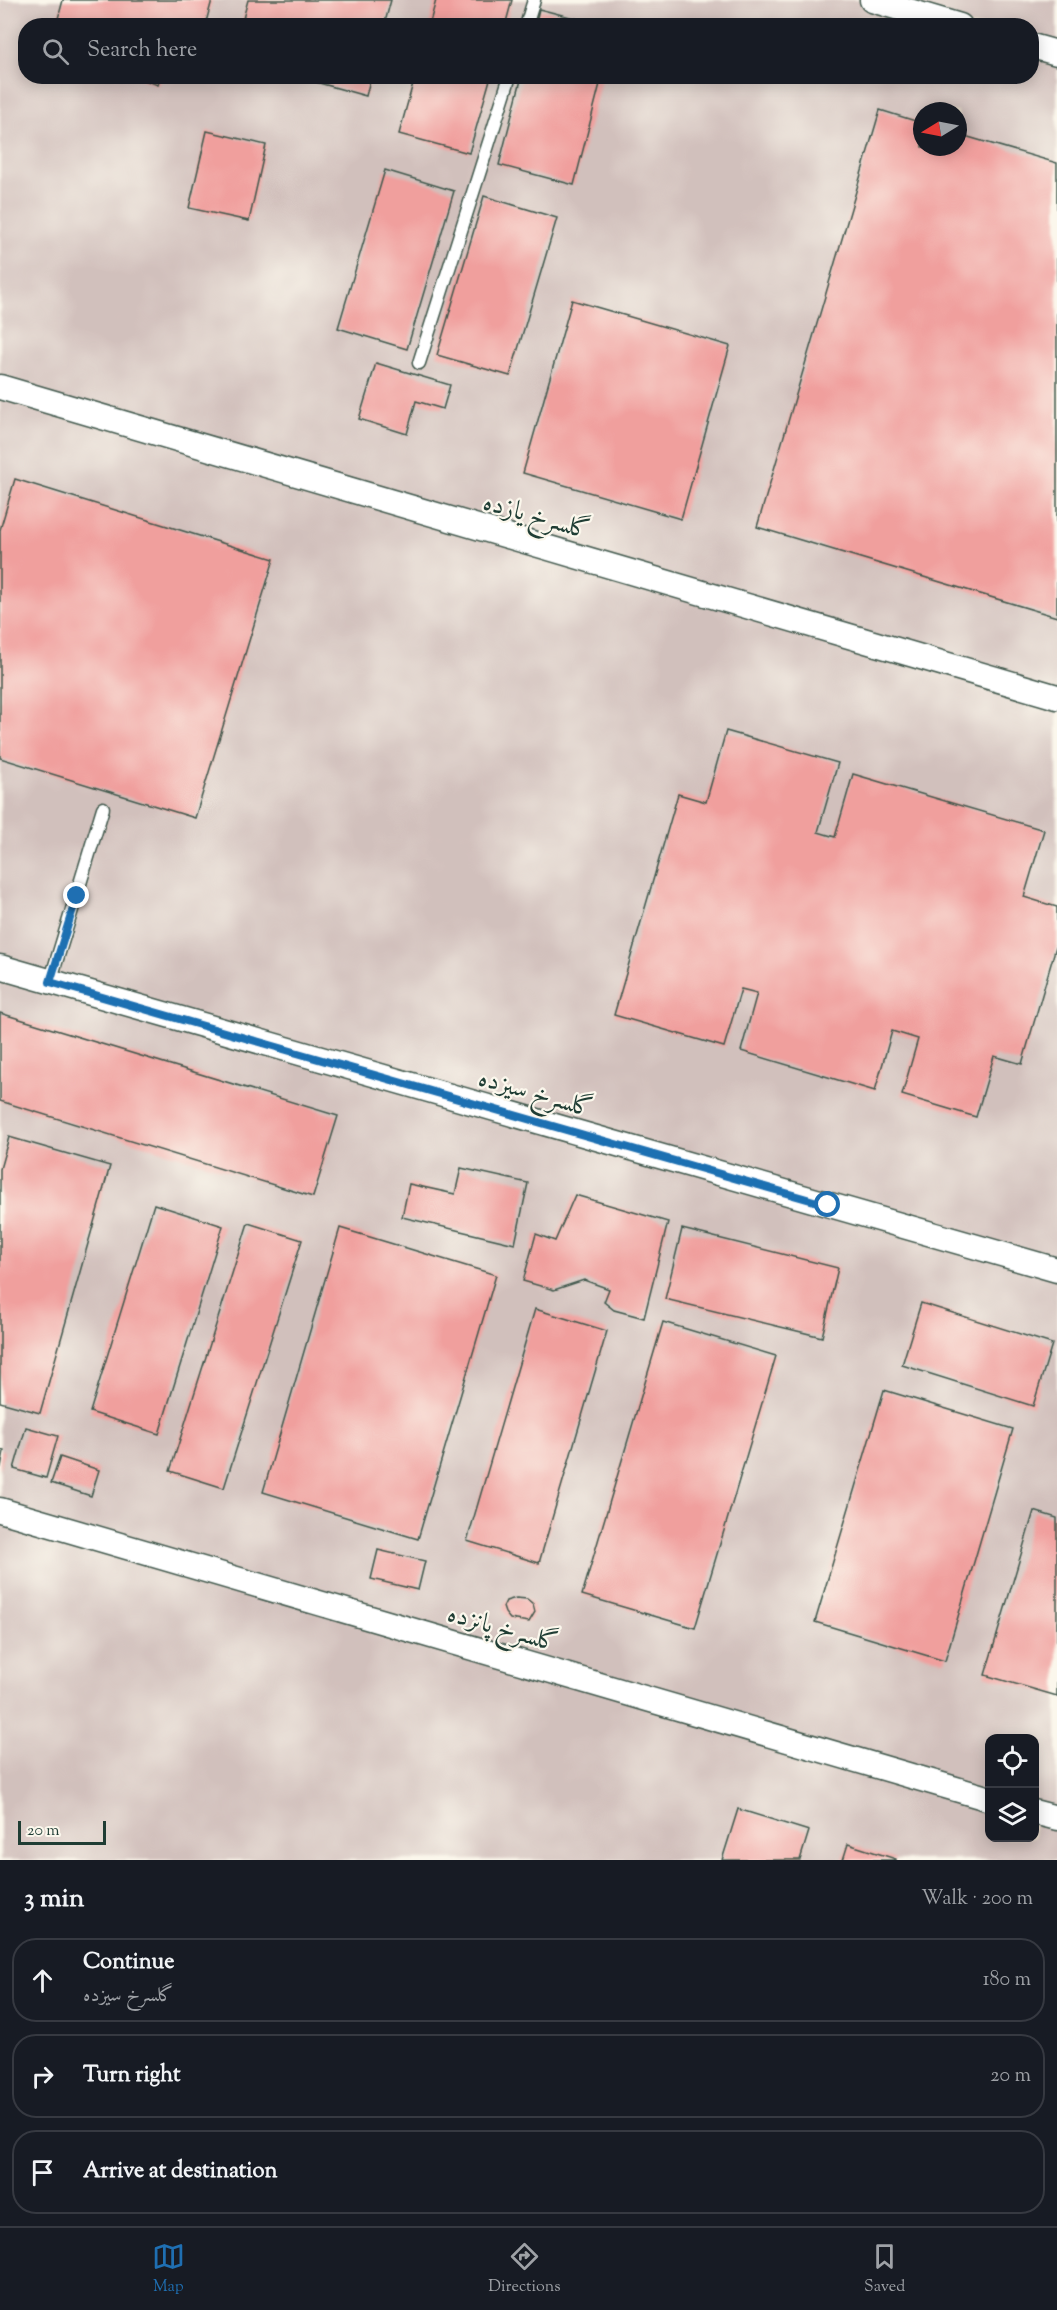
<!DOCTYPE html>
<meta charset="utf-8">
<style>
body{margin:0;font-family:"Sorts Mill Goudy",Amiri,serif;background:#20242c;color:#f1f3f6}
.controls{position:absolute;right:18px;bottom:18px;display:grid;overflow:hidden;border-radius:12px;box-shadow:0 3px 15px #0003}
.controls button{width:54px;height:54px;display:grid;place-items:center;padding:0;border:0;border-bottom:2px solid #363941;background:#171b24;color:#f1f3f6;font:30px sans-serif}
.compass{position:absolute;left:913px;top:102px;width:54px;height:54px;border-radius:50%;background:#171b24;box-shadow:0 3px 15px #0003;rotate:260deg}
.scale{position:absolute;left:18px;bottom:15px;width:88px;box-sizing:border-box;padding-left:6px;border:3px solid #1f3d34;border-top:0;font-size:16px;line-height:21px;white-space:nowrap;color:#1f3d34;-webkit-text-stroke:4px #fbf7ec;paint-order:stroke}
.stop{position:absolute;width:18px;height:18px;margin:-14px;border:4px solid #1f6fb2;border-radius:50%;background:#fff}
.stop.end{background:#1f6fb2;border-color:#fff;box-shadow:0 2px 6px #0008}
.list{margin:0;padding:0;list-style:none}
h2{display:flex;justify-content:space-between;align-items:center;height:78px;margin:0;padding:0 24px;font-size:26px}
h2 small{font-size:20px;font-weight:400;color:#9ea1a6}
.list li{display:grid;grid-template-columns:39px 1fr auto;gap:18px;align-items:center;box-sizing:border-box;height:84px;margin:0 12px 12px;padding:0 12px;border:2px solid #363941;border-radius:24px}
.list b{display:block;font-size:22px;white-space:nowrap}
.list p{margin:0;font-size:20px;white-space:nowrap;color:#9ea1a6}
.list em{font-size:20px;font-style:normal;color:#9ea1a6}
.icon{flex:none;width:33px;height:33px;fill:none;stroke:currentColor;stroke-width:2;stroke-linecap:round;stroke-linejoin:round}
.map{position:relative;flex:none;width:1057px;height:1860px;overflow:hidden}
.search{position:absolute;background:#171b24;box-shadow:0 3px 15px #0003;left:18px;right:18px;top:18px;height:66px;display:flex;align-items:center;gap:15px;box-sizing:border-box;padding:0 21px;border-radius:24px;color:#9ea1a6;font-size:22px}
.sheet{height:366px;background:#171b24}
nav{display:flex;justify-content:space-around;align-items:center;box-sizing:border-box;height:84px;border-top:2px solid #363941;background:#171b24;font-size:16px;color:#9ea1a6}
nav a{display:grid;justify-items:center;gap:3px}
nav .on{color:#1f6fb2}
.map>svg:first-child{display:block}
.industrial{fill:#d1c0bc;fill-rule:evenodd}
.building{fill:#f09f9d}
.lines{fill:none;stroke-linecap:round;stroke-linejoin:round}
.lane-casing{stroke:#3f574b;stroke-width:15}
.street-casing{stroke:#3f574b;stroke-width:27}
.lane{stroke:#fff;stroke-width:12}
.street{stroke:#fff;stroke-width:24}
.route{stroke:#1f6fb2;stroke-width:8}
.labels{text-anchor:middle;stroke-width:4.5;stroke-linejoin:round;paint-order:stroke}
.street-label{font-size:26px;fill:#1f3d34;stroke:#fbf7ec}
</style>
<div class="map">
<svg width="1057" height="1860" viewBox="0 0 1057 1860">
<rect width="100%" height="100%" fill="#fbf7ec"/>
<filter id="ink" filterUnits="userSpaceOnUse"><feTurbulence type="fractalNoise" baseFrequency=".0167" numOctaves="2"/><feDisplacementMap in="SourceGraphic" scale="12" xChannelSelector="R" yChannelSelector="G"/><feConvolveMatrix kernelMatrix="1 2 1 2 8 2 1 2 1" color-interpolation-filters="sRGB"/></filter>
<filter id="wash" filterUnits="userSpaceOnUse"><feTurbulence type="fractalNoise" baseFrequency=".008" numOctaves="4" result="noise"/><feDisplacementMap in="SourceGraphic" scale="24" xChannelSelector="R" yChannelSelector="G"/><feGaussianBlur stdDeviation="1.35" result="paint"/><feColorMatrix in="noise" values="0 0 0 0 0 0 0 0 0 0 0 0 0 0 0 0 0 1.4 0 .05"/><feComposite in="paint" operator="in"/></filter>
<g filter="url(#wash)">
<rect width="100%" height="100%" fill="#f3e8cf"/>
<path class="industrial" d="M0 0H1057V1860H0ZM26 26H1032V76H26ZM922 111H958V147H922ZM990 1738H1034V1838H990Z"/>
<g id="blocks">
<g class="building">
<path d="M63 0H212L205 26H56Z"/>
<path d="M248 0H391L384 26H241Z"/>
<path d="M436 0H512L505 26H429Z"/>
<path d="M539 9 601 25 600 26H535Z"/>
<path d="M134 76H161L158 85Z"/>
<path d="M294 76H371L366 96Z"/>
<path d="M415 76H491L469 153 399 134Z"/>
<path d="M522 76H602L574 185 499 165Z"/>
<path d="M880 110 922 123V147H958V134L1057 163V617L757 527Z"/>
<path d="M207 131 266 145 249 221 189 208Z"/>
<path d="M385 170 454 191 407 349 338 328Z"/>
<path d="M484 196 557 218 510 376 437 355Z"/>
<path d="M572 300 730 346 681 519 523 473Z"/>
<path d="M376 363 450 385 443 409 416 401 407 434 359 419Z"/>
<path d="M15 479 274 559 195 818 0 758V530Z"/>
<path d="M726 731 838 763 818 832 835 837 853 774 1044 830 1024 897 1057 907V943L1022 1064 994 1056 976 1117 902 1095 918 1039 892 1031 875 1091 741 1051 757 993 741 989 724 1047 614 1015 678 794 706 802Z"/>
<path d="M0 1013 338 1116 313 1197 0 1101Z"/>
<path d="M9 1137 110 1166 40 1413 0 1402V1169Z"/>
<path d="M461 1168 528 1183 515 1244 402 1217 409 1184 455 1194Z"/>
<path d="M575 1195 668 1222 644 1318 614 1310 604 1302 609 1289 584 1280 554 1290 523 1281 536 1234 555 1241Z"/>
<path d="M154 1204 223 1226 159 1434 90 1412Z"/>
<path d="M248 1223 302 1240 224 1488 170 1471Z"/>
<path d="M340 1228 496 1275 418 1539 263 1492Z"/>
<path d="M682 1229 838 1268 822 1337 665 1299Z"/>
<path d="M921 1303 1052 1344 1033 1406 902 1365Z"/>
<path d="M535 1309 607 1331 539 1563 467 1541Z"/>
<path d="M663 1322 776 1356 695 1628 582 1595Z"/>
<path d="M884 1390 1013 1429 945 1661 815 1622Z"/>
<path d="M26 1427 58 1436 46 1478 14 1469Z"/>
<path d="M0 1450 4 1451 1 1467H0Z"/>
<path d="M60 1457 99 1470 91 1496 51 1483Z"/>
<path d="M1034 1511 1057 1518V1696L985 1675Z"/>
<path d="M378 1550 425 1561 418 1590 371 1579Z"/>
<path d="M516 1598 527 1599 533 1604 535 1612 529 1622 510 1619 505 1613 503 1607 506 1601Z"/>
<path d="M738 1809 809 1831 800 1860H722Z"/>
<path d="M848 1844 896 1859V1860H843Z"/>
</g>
</g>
</g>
<g filter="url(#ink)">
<use href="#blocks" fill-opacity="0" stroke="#3f574b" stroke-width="1.5"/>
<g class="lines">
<g class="lane-casing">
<g id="lane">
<path d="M526 26 534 0"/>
<path d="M419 363 510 76"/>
<path d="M50 982 103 808"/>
</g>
</g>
<g class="street-casing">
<g id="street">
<path d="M872 0 960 26"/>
<path d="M1032 46 1057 53"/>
<path d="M0 387 1057 697"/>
<path d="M0 967 1057 1270"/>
<path d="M0 1510 990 1799"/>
<path d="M1034 1812 1057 1818"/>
</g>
</g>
<use href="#lane" class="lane"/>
<use href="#street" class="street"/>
</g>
</g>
<g class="lines" filter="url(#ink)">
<path class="route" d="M77 896 50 982 828 1205"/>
</g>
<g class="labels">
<g class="street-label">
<text transform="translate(537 515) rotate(16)" y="9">گلسرخ یازده</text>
<text transform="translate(536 1092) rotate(16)" y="9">گلسرخ سیزده</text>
<text transform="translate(503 1627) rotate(16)" y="9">گلسرخ پانزده</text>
</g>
</g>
</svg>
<div class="controls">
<button><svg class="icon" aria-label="locate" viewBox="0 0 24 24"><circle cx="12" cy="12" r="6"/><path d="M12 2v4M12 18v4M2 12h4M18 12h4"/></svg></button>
<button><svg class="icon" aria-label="layers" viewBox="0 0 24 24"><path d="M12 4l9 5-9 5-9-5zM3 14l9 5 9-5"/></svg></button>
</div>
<svg class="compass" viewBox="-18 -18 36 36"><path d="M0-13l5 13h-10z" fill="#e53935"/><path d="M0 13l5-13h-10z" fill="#9ea1a6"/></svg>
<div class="scale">20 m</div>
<div class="stop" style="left:828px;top:1205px"></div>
<div class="stop end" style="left:77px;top:896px"></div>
<div class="search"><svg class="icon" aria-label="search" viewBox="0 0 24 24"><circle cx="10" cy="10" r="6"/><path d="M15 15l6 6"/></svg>Search here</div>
</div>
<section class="sheet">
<h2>3 min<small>Walk · 200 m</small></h2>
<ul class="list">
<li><svg class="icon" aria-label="ahead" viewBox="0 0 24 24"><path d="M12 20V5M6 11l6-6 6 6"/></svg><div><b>Continue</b><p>گلسرخ سیزده</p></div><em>180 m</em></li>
<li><svg class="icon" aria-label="right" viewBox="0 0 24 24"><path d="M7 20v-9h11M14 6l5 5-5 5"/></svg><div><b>Turn right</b></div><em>20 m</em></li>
<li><svg class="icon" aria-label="arrive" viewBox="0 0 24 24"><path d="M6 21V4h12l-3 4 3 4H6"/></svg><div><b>Arrive at destination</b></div></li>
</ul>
</section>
<nav>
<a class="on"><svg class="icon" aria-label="map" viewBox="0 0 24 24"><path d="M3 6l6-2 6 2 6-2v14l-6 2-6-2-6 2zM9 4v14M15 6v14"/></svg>Map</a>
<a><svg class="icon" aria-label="directions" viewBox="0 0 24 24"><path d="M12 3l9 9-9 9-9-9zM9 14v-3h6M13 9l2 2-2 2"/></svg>Directions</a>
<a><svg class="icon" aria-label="saved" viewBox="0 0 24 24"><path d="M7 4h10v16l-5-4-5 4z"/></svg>Saved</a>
</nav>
